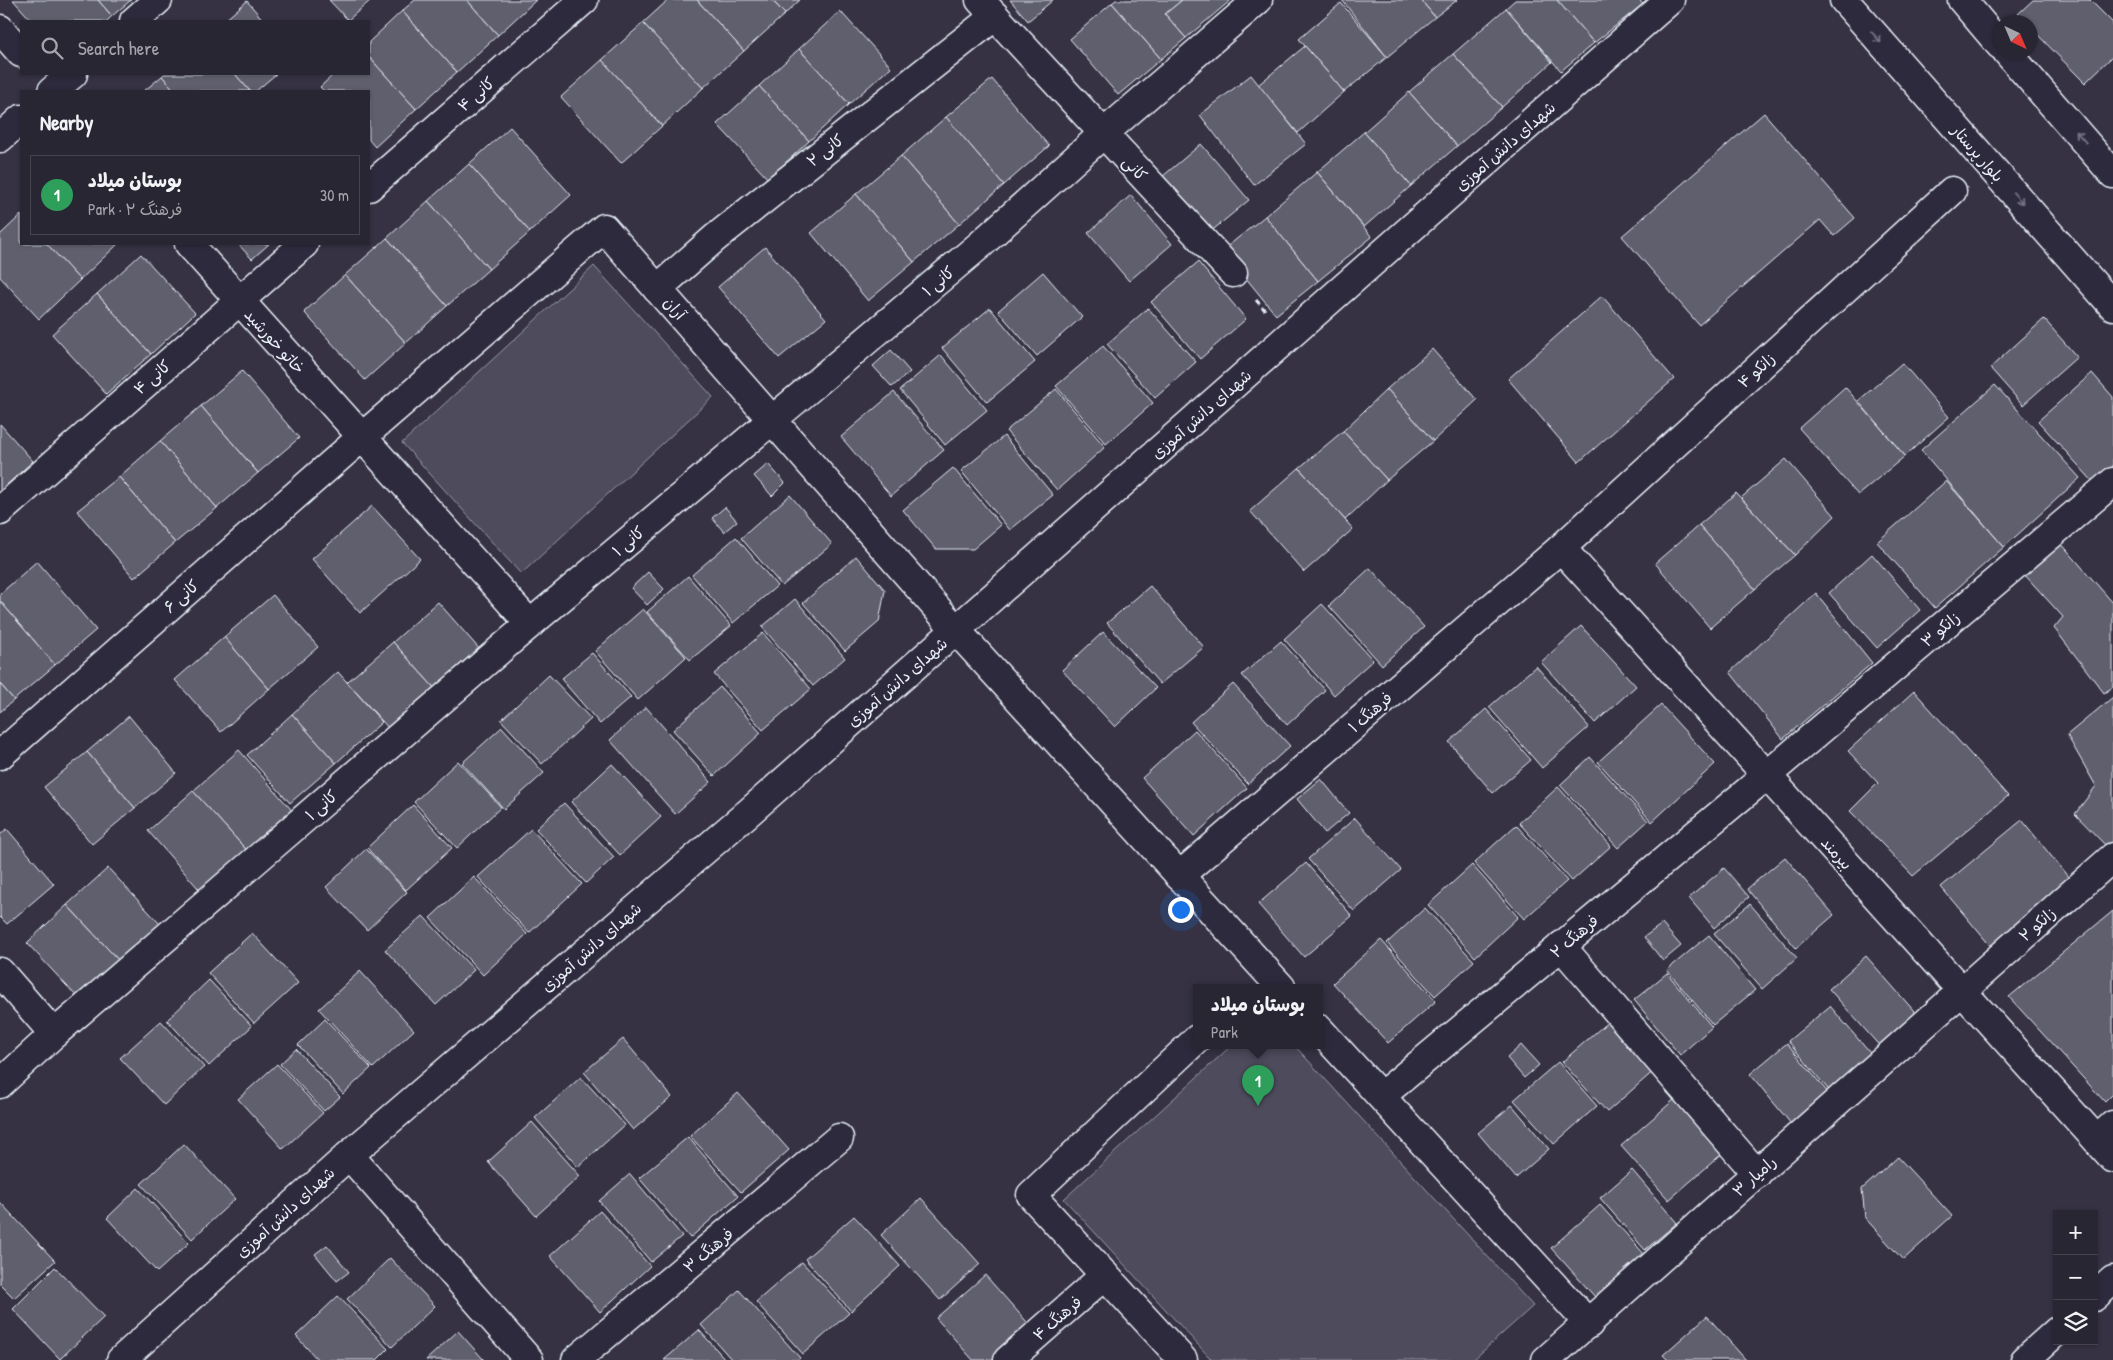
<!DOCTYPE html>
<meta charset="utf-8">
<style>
body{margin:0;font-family:"Patrick Hand","Playpen Sans Arabic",sans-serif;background:#302e3b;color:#f1f3f6}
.controls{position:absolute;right:15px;bottom:15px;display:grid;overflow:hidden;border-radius:0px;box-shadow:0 1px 4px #0004}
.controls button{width:45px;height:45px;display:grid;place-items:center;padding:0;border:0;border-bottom:1px solid #44434e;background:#282633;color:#f1f3f6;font:25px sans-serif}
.compass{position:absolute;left:1993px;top:15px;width:45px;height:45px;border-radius:50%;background:#282633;box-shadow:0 1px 4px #0004;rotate:136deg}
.you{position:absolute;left:1180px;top:909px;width:18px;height:18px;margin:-12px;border:4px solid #fff;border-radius:50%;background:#1a73e8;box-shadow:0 0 0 8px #1a73e833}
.badge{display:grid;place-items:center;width:32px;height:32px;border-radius:50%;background:#95b2f1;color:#fff;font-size:16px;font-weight:700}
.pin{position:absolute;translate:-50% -41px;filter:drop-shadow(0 1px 2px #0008)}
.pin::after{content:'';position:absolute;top:26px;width:18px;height:15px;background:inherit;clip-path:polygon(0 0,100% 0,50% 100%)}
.popup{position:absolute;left:1193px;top:984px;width:130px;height:65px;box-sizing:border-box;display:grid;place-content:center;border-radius:0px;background:#282633;filter:drop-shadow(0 1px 4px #0005);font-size:16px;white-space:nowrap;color:#a5a5ac}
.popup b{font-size:19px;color:#f1f3f6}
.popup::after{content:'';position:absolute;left:50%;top:100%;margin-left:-10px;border:10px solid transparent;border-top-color:#282633}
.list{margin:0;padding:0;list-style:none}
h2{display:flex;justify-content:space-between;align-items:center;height:65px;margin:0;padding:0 20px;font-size:21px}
h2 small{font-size:16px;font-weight:400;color:#a5a5ac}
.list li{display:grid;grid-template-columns:32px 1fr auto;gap:15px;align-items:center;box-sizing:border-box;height:80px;margin:0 10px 10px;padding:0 10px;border:1px solid #44434e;border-radius:0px}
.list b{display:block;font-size:19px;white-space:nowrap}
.list p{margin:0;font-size:16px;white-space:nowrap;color:#a5a5ac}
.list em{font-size:16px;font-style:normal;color:#a5a5ac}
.icon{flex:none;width:28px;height:28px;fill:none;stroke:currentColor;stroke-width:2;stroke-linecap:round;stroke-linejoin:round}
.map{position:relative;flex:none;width:2113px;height:1360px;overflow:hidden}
.search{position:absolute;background:#282633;box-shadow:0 1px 4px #0004;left:20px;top:20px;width:350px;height:55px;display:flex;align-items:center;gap:12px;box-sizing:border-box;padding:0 18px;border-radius:0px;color:#a5a5ac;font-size:19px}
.panel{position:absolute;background:#282633;box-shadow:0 1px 4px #0004;left:20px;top:90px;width:350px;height:155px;border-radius:0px}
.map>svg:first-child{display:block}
.green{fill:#4d4b5c;stroke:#9a9eaa}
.building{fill:#605e6e;stroke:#e8f1f8}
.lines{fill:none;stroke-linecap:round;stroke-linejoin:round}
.minor-casing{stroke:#e8f1f8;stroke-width:31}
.tertiary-casing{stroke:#e8f1f8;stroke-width:31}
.secondary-casing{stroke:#e8f1f8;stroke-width:31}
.path{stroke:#e8f1f8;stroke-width:3;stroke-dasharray:5 4;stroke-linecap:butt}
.minor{stroke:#2f2a3d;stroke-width:28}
.tertiary{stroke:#2f2a3d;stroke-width:28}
.secondary{stroke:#2f2a3d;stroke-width:28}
.oneway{stroke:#70707e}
.labels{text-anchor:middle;stroke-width:4;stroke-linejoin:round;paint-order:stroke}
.street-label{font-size:16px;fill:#e8f1f8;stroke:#2f2a3d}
</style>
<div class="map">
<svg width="2113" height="1360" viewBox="0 0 2113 1360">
<rect width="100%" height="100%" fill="#363244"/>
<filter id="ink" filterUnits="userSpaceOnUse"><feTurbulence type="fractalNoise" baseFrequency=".02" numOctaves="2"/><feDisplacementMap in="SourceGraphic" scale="10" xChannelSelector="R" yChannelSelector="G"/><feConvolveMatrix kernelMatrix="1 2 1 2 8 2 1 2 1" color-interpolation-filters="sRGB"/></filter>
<g filter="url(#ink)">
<g class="green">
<path d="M594 266 713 397 521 574 402 443Z"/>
<path d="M1232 1045H1294L1533 1306 1473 1360H1212L1064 1199Z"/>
</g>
<g class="building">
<path d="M13 0H98L112 16 107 21H32Z"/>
<path d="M98 0H131L112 16Z"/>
<path d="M329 0H371L348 20Z"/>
<path d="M415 0H467L498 35 457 72 402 11Z"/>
<path d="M467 0H536L498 35Z"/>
<path d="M668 0H697L744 51 703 88 643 23Z"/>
<path d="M697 0H772L785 14 744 51Z"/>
<path d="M772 0H800L785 14Z"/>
<path d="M1010 0H1053L1028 21Z"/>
<path d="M1116 0H1182L1165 14 1186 38 1161 59 1112 3Z"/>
<path d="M1182 0H1231L1186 38 1165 14Z"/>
<path d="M1342 0H1421L1435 17 1387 57Z"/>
<path d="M1421 0H1457L1435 17Z"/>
<path d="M1515 0H1557L1594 43 1561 71 1506 8Z"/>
<path d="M1557 0H1639L1643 4 1594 43Z"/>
<path d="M2033 0H2090L2113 23V56L2085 83 2030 27V22H2026L2018 14Z"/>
<path d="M247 1 264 21H224Z"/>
<path d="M1112 3 1161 59 1118 95 1070 39Z"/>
<path d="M1341 3 1387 57 1344 92 1299 39Z"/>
<path d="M1506 8 1552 62 1502 107 1453 54Z"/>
<path d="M402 11 457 72 416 109 369 57V42Z"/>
<path d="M840 11 891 67 849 104 799 49Z"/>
<path d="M643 23 703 88 662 126 602 60Z"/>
<path d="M1305 46 1344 92 1298 133 1258 85Z"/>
<path d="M799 49 849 104 809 141 759 86Z"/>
<path d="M1453 54 1502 107 1457 146 1409 92Z"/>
<path d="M369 57 416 109 375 147 369 140V91H324L320 87 334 74H369Z"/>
<path d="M602 60 662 126 621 163 561 97Z"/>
<path d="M164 74H235L250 91H175L162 76Z"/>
<path d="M235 74H276L256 91H250Z"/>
<path d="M1251 75 1306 144 1254 185 1200 115Z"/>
<path d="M162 76 175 91H144Z"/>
<path d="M992 79 1049 146 1004 185 946 117Z"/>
<path d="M759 86 809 141 768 179 717 124Z"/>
<path d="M1409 92 1457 146 1411 186 1364 132Z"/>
<path d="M1764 113 1855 218 1834 236 1820 220 1699 325 1622 236Z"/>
<path d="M946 117 1004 185 959 224 901 156Z"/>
<path d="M510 127 571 195 530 232 469 164Z"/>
<path d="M1364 132 1411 186 1364 227 1317 172Z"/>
<path d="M1201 144 1249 200 1203 238 1156 182Z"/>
<path d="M901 156 959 224 914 262 856 194Z"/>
<path d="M469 164 530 232 489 269 428 201Z"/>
<path d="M1317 172 1372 237 1318 281 1265 216Z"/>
<path d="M856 194 914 262 868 301 811 233Z"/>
<path d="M1131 195 1172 244 1129 281 1088 233Z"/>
<path d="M428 201 489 269 447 306 387 238Z"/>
<path d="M21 215V244H47L80 280 39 319 0 277V235Z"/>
<path d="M1265 216 1318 281 1276 315 1223 250Z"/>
<path d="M387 238 447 306 406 343 345 275Z"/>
<path d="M47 244H118L80 280Z"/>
<path d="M238 244H269L252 259Z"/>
<path d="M765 247 826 319 779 358 718 287Z"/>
<path d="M141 254 195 313 151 354 97 294Z"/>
<path d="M1198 262 1246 319 1200 359 1151 302Z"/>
<path d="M1043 272 1082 317 1037 356 998 311Z"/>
<path d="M345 275 406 343 365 380 304 312Z"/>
<path d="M97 294 151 354 106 394 52 334Z"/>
<path d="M1602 296 1674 379 1579 462 1508 379Z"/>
<path d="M990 308 1035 362 987 402 942 348Z"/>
<path d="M1148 308 1196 362 1155 398 1107 344Z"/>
<path d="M2044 319 2077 357 2023 405 1990 368Z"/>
<path d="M1103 346 1153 403 1106 444 1056 386Z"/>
<path d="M1432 349 1477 400 1433 441 1387 389Z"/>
<path d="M891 350 910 372 892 387 873 366Z"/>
<path d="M941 355 987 410 945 445 900 390Z"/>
<path d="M1902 363 1949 417 1905 456 1858 401Z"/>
<path d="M242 371 299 438 258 473 201 406Z"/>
<path d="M2092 373 2113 397V472L2097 486 2038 421Z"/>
<path d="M1995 385 2080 478 2004 547 1921 450Z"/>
<path d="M1845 387 1905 456 1858 495 1799 428Z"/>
<path d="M1056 389 1105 447 1057 490 1006 431Z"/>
<path d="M1387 389 1433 441 1387 480 1343 431Z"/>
<path d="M894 392 944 450 891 496 841 437Z"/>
<path d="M201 406 258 473 217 508 160 441Z"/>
<path d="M0 424 33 461 0 491Z"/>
<path d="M1343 431 1387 480 1345 520 1299 468Z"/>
<path d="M1004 436 1053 495 1010 530 961 471Z"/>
<path d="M160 441 217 508 175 543 119 477Z"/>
<path d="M1786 459 1835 516 1795 555 1741 498Z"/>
<path d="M768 464 785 483 772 496 754 476Z"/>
<path d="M953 468 1001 525 973 549H936L903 510Z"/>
<path d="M1299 468 1353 529 1304 572 1250 511Z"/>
<path d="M119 477 175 543 134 578 77 511Z"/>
<path d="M1946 481 2004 547 1935 608 1877 542Z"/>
<path d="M1736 493 1795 555 1755 589 1699 525Z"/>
<path d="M790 495 832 544 782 586 741 538Z"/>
<path d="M372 506 420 559 360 613 312 559Z"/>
<path d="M725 507 737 521 724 532 712 518Z"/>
<path d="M1699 525 1755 589 1710 628 1655 563Z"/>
<path d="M736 537 777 586 733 623 692 575Z"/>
<path d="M2060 542 2113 603V687L2104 693 2054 628 2063 617 2024 574Z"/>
<path d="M1872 554 1920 610 1877 648 1829 593Z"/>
<path d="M856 556 885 590 879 622 845 651 803 603Z"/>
<path d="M37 561 96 630 55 665 0 601V594Z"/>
<path d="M1370 568 1424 627 1382 665 1329 606Z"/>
<path d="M648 572 664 589 647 605 631 588Z"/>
<path d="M688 576 731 626 690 660 647 612Z"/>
<path d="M1150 586 1204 647 1160 684 1107 623Z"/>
<path d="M1816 593 1872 663 1783 739 1730 672Z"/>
<path d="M273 595 318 647 269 689 224 637Z"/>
<path d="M795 599 845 658 813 686 762 627Z"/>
<path d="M0 601 55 665 14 700 0 684Z"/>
<path d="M438 602 481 651 437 691 393 642Z"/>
<path d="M1322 604 1373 660 1334 695 1284 639Z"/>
<path d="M643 609 686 657 638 700 595 651Z"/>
<path d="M1581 626 1636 686 1595 723 1541 662Z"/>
<path d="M1103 632 1156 688 1115 727 1062 670Z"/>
<path d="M763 633 811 689 763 730 714 674Z"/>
<path d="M224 637 269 689 221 732 175 680Z"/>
<path d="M1281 641 1325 690 1287 725 1242 675Z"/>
<path d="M393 642 437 691 391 731 347 682Z"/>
<path d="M592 653 631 697 600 724 561 679Z"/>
<path d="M1536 666 1589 727 1542 768 1489 707Z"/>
<path d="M338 672 382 722 336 763 292 714Z"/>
<path d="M549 675 591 719 542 764 501 720Z"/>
<path d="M0 684 14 700 0 712Z"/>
<path d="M1233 684 1290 746 1248 784 1191 722Z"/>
<path d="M720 687 761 733 714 776 673 730Z"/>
<path d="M1914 691 2008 796 1913 876 1850 811 1878 783 1848 751Z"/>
<path d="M2113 697V845L2109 849 2075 814 2096 786 2067 735Z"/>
<path d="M1661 705 1715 764 1652 822 1598 762Z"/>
<path d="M646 707 711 782 675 814 610 740Z"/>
<path d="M1486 709 1531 760 1493 793 1449 742Z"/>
<path d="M292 714 336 763 290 803 247 755Z"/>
<path d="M129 716 176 773 135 808 87 752Z"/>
<path d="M502 727 544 773 504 809 462 763Z"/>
<path d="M1195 730 1247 788 1194 836 1142 778Z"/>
<path d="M239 750 296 815 251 855 193 791Z"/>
<path d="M87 752 135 808 92 844 44 787Z"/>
<path d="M1590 757 1648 821 1618 848 1560 785Z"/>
<path d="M458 761 501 807 457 848 414 802Z"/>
<path d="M612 764 661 817 620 855 571 802Z"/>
<path d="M1321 779 1349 813 1325 833 1297 799Z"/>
<path d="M1558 787 1611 846 1572 881 1519 823Z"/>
<path d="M193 791 251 855 205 896 148 831Z"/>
<path d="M564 803 614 857 586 883 536 829Z"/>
<path d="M413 805 452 848 406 890 367 848Z"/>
<path d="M1355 818 1401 870 1354 911 1308 859Z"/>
<path d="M2022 820 2077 888 1998 955 1941 887Z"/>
<path d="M1516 825 1567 881 1524 919 1474 863Z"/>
<path d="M7 829 54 884 7 924 0 917V835Z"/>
<path d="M531 829 582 884 529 933 478 877Z"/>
<path d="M366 849 407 892 367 930 326 887Z"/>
<path d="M1785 857 1834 915 1796 948 1747 889Z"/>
<path d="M1306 863 1352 916 1304 957 1258 904Z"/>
<path d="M1472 865 1518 917 1475 957 1428 905Z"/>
<path d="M108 868 160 924 120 962 67 905Z"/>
<path d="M1724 868 1749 897 1714 928 1689 898Z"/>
<path d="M474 877 527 934 483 975 430 918Z"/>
<path d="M1750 904 1797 958 1762 989 1714 934Z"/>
<path d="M67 905 120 962 79 999 27 943Z"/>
<path d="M1425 908 1474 961 1435 996 1387 943Z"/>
<path d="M2113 911V1094L2105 1102 2009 997Z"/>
<path d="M423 916 474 970 436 1005 385 950Z"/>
<path d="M1662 924 1681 946 1663 961 1644 937Z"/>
<path d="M252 933 298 983 254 1023 208 973Z"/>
<path d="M1709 935 1755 990 1713 1025 1667 970Z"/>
<path d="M1381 940 1436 1001 1388 1043 1333 983Z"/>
<path d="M1866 956 1921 1019 1884 1051 1829 989Z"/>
<path d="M360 971 414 1030 373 1068 319 1009Z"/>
<path d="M1667 973 1712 1027 1680 1055 1634 1000Z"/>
<path d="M209 980 252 1026 209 1066 167 1020Z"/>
<path d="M1830 1006 1875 1059 1832 1094 1788 1041Z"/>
<path d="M325 1019 371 1068 343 1094 298 1045Z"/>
<path d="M1611 1019 1656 1069 1607 1112 1562 1062Z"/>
<path d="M161 1021 204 1067 164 1105 120 1058Z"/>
<path d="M623 1039 672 1097 633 1130 584 1072Z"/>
<path d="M1787 1043 1829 1094 1792 1125 1750 1074Z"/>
<path d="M1521 1045 1539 1065 1524 1078 1507 1058Z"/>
<path d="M296 1049 340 1097 324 1111 280 1064Z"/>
<path d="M1558 1062 1597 1106 1554 1144 1514 1100Z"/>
<path d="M277 1064 323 1113 283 1149 238 1099Z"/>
<path d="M581 1077 625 1125 578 1167 535 1118Z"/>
<path d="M738 1093 789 1150 741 1192 690 1136Z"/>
<path d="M1676 1098 1724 1152 1669 1200 1621 1146Z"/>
<path d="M1512 1105 1549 1149 1516 1178 1478 1133Z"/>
<path d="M532 1122 580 1176 536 1216 488 1162Z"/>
<path d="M688 1137 738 1196 690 1238 639 1178Z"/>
<path d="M184 1144 235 1199 192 1239 141 1184Z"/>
<path d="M1898 1157 1952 1216 1903 1260 1865 1218 1862 1189Z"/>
<path d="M1632 1170 1677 1223 1645 1250 1600 1198Z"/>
<path d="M630 1174 682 1236 651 1262 599 1201Z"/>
<path d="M138 1188 189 1243 157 1272 107 1218Z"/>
<path d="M921 1198 980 1264 940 1300 881 1235Z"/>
<path d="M0 1202 55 1261 14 1298 0 1284Z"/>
<path d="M1600 1205 1645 1255 1596 1298 1551 1248Z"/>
<path d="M600 1211 650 1266 600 1312 550 1256Z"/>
<path d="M854 1216 900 1266 851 1311 805 1259Z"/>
<path d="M327 1245 349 1272 337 1281 315 1254Z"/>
<path d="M390 1258 435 1306 392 1347 347 1299Z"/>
<path d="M802 1262 849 1313 803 1354 756 1302Z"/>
<path d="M55 1267 104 1317 60 1359 13 1309Z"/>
<path d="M985 1275 1035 1331 1003 1360H973L936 1318Z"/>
<path d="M739 1290 800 1358 798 1360H732L701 1325Z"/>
<path d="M338 1296 388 1349 377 1360H318L296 1336Z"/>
<path d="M1707 1316 1746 1360H1668L1663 1355Z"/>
<path d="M699 1330 726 1360H664Z"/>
<path d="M458 1331 484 1360H426Z"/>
</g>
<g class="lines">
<g class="minor-casing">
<g id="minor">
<path d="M980 0 1233 273"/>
<path d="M134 21 158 0"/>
<path d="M0 29 21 53"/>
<path d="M52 91 73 74"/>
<path d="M0 138 21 119"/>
<path d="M369 187 584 0"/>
<path d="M189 244 530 624"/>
<path d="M657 289 715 238 995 16"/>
<path d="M0 511 304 244"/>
<path d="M0 755 362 437 604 228 956 630 1281 987"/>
<path d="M1179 876 1561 548 1952 191"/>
<path d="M1561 946 1757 1174"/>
<path d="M0 972 54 1034"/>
<path d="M1319 1029 1589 1324"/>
<path d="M0 1084 54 1034 530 624 981 244 1103 134 1258 0"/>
<path d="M1381 1096 1766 776 2113 482"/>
<path d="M2097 1140 2113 1125"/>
<path d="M349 1155 529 1360"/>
<path d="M2094 1297 2113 1280"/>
<path d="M576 1360 839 1138"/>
<path d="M1008 1360 1105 1275"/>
<path d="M1183 1360 1031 1195 1197 1039"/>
<path d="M1546 1360 2113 857"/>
<path d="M2025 1360 2057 1331"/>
</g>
</g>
<g class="tertiary-casing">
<g id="tertiary">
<path d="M1561 548 2113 1158"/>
<path d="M121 1360 349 1155 748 813 1670 0"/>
</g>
</g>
<g class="secondary-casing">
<g id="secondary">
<path d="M1844 0 2113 306"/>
<path d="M1962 0 2000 45"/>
<path d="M2007 52 2113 174"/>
</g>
</g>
<path class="path" d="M1256 300 1265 310"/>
<use href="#minor" class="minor"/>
<use href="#tertiary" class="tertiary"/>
<use href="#secondary" class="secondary"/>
</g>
<defs><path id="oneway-shaft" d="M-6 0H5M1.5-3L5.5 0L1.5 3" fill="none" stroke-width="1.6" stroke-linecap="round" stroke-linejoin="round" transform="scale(1.25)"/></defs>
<g class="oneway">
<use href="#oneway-shaft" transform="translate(1876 37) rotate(49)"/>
<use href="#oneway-shaft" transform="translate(2081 137) rotate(-131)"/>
<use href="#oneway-shaft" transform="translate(2018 198) rotate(49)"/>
</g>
</g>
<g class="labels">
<g class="street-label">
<text transform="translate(476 94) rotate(-41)" y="6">کانی ۴</text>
<text transform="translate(1505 146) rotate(-41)" y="6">شهدای دانش آموزی</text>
<text transform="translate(825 150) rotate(-38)" y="6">کانی ۲</text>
<text transform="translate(1978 153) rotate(49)" y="6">بلوار پرستار</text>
<text transform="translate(1135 168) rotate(47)" y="6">کانی</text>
<text transform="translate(938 281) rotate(-40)" y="6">کانی ۱</text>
<text transform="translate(675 308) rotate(49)" y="6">آران</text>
<text transform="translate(275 341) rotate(48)" y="6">خاتو خورشید</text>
<text transform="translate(1756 370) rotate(-42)" y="6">زانکو ۴</text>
<text transform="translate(152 377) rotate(-41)" y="6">کانی ۴</text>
<text transform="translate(1201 414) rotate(-41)" y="6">شهدای دانش آموزی</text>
<text transform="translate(628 541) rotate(-40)" y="6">کانی ۱</text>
<text transform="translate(181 596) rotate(-41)" y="6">کانی ۶</text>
<text transform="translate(1940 629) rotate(-40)" y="6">زانکو ۳</text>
<text transform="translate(897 682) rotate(-41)" y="6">شهدای دانش آموزی</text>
<text transform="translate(1370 712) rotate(-41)" y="6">فرهنگ ۱</text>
<text transform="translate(321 805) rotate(-41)" y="6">کانی ۱</text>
<text transform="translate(1837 853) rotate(48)" y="6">بیرمند</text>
<text transform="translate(2037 924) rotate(-41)" y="6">زانکو ۲</text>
<text transform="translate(1574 936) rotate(-40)" y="6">فرهنگ ۲</text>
<text transform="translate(591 947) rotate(-41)" y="6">شهدای دانش آموزی</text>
<text transform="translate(1754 1176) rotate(-42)" y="6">رامیار ۳</text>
<text transform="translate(285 1212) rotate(-42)" y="6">شهدای دانش آموزی</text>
<text transform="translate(708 1250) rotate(-40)" y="6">فرهنگ ۳</text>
<text transform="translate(1057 1318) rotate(-41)" y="6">فرهنگ ۴</text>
</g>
</g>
</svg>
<div class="controls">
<button>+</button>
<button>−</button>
<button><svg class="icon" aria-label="layers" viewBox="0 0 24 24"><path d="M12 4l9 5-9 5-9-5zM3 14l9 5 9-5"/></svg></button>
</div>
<svg class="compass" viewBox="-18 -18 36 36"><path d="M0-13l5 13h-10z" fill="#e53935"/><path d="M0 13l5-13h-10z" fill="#a5a5ac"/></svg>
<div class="you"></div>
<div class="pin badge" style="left:1258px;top:1106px;background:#2e9e5b">1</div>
<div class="popup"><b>بوستان میلاد</b>Park</div>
<div class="search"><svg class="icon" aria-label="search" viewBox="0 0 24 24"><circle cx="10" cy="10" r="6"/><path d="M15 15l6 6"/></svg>Search here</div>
<section class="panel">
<h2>Nearby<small></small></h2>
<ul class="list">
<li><span class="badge" style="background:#2e9e5b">1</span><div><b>بوستان میلاد</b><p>Park · فرهنگ ۲</p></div><em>30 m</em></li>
</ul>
</section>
</div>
